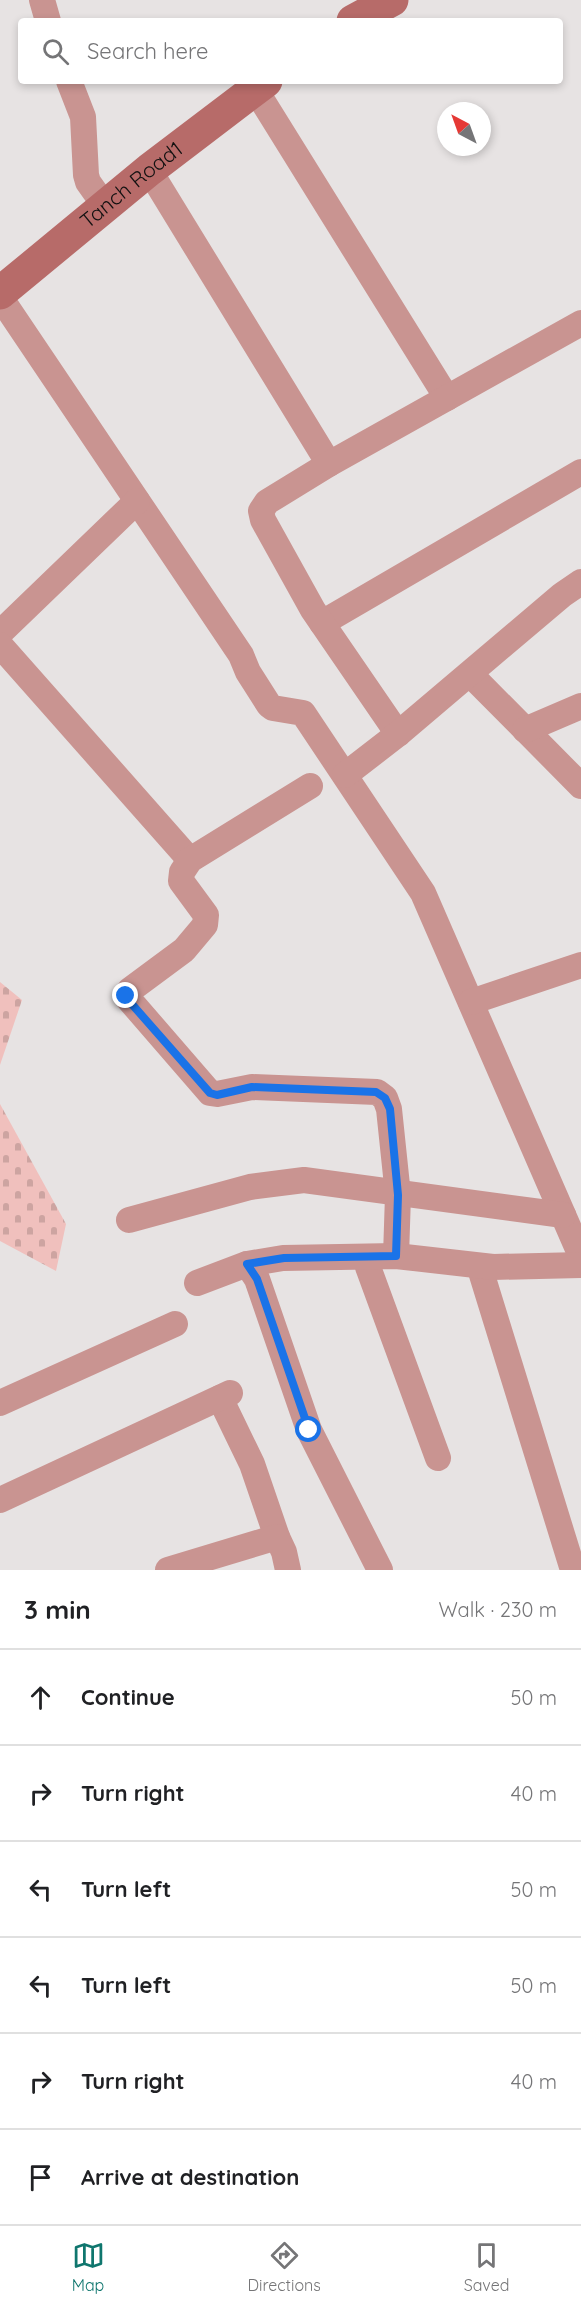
<!DOCTYPE html>
<meta charset="utf-8">
<style>
body{margin:0;font-family:Quicksand,sans-serif;background:#f2f2f2;color:#202124}
.compass{position:absolute;left:437px;top:102px;width:54px;height:54px;border-radius:50%;background:#fff;box-shadow:0 3px 9px #0003;rotate:319deg}
.stop{position:absolute;width:18px;height:18px;margin:-14px;border:4px solid #1a73e8;border-radius:50%;background:#fff}
.stop.end{background:#1a73e8;border-color:#fff;box-shadow:0 2px 6px #0008}
.list{margin:0;padding:0;list-style:none}
h2{display:flex;justify-content:space-between;align-items:center;height:78px;margin:0;padding:0 24px;font-size:26px}
h2 small{font-size:20px;font-weight:400;color:#757577}
.list li{display:grid;grid-template-columns:39px 1fr auto;gap:18px;align-items:center;box-sizing:border-box;height:96px;padding:0 24px;border-top:2px solid #e0e0e0}
.list b{display:block;font-size:22px;white-space:nowrap}
.list em{font-size:20px;font-style:normal;color:#757577}
.icon{flex:none;width:33px;height:33px;fill:none;stroke:currentColor;stroke-width:2;stroke-linecap:round;stroke-linejoin:round}
.map{position:relative;flex:none;width:581px;height:1570px;overflow:hidden}
.search{position:absolute;background:#fff;box-shadow:0 3px 9px #0003;left:18px;right:18px;top:18px;height:66px;display:flex;align-items:center;gap:15px;box-sizing:border-box;padding:0 21px;border-radius:6px;color:#757577;font-size:22px}
.sheet{height:654px;background:#fff}
nav{display:flex;justify-content:space-around;align-items:center;box-sizing:border-box;height:84px;border-top:2px solid #e0e0e0;background:#fff;font-size:16px;color:#757577}
nav a{display:grid;justify-items:center;gap:3px}
nav .on{color:#0f766e}
.map>svg:first-child{display:block}
.cemetery{fill:url(#cemetery-stones)}
.lines{fill:none;stroke-linecap:round;stroke-linejoin:round}
.street{stroke:#c99491;stroke-width:26}
.secondary{stroke:#b76b69;stroke-width:33}
.route{stroke:#1a73e8;stroke-width:8}
.labels{text-anchor:middle;stroke-width:4.5;stroke-linejoin:round;paint-order:stroke}
.street-label{font-size:21px;fill:#121111;stroke:#e7e3e3}
</style>
<div class="map">
<svg width="581" height="1570" viewBox="0 0 581 1570">
<defs>
<pattern id="cemetery-stones" width="16" height="16" patternUnits="userSpaceOnUse" patternTransform="scale(1.5)"><rect width="16" height="16" fill="#f0c0bd"/><path d="M2 7V4a2 2 0 0 1 4 0v3zM10 15v-3a2 2 0 0 1 4 0v3z" fill="#cda4a1"/></pattern>
</defs>
<rect width="100%" height="100%" fill="#e7e3e3"/>
<g class="cemetery">
<path d="M0 982 22 1000 0 1065Z"/>
<path d="M0 1104 66 1224 56 1271 0 1241Z"/>
</g>
<g class="lines">
<g class="street">
<path d="M42 0 48 21"/>
<path d="M69 81 83 117 86 175 88 182 105 206"/>
<path d="M255 89 447 398"/>
<path d="M149 170 329 464"/>
<path d="M0 297 241 655 248 672 269 705 273 708 303 713 423 893 581 1256"/>
<path d="M322 623 581 472"/>
<path d="M0 633 137 501"/>
<path d="M0 645 190 860"/>
<path d="M470 674 581 786"/>
<path d="M525 730 581 706"/>
<path d="M398 734 313 610 263 520 261 511 267 502 329 464 581 323"/>
<path d="M345 775 398 734 562 595 581 582"/>
<path d="M310 786 190 860 182 872 181 881 206 915 205 925 184 950 130 990 126 996 210 1093 217 1094 252 1087 377 1092 385 1098 389 1109 398 1195 396 1256"/>
<path d="M471 1002 581 965"/>
<path d="M129 1220 250 1187 304 1180 563 1215"/>
<path d="M247 1264 257 1279 309 1430 380 1570"/>
<path d="M368 1267 438 1458"/>
<path d="M482 1275 573 1570"/>
<path d="M197 1283 247 1264 283 1258 396 1256 493 1267 581 1265"/>
<path d="M220 1398 252 1464 277 1537"/>
<path d="M0 1403 175 1324"/>
<path d="M0 1500 230 1393"/>
<path d="M168 1570 277 1537 284 1552 288 1570"/>
</g>
<g class="secondary">
<path d="M353 21 392 0"/>
<path id="s1" d="M0 293 149 170 266 81"/>
</g>
</g>
<g class="lines">
<path class="route" d="M126 996 130 1002 210 1093 217 1095 252 1087 376 1092 385 1098 390 1109 398 1195 396 1256 284 1258 247 1264 257 1279 309 1430"/>
</g>
<g class="labels">
<g class="street-label">
<text dy="7" stroke="none"><textPath href="#s1" startOffset="170">Tanch Road1</textPath></text>
</g>
</g>
</svg>
<svg class="compass" viewBox="-18 -18 36 36"><path d="M0-13l5 13h-10z" fill="#e53935"/><path d="M0 13l5-13h-10z" fill="#757577"/></svg>
<div class="stop" style="left:309px;top:1430px"></div>
<div class="stop end" style="left:126px;top:996px"></div>
<div class="search"><svg class="icon" aria-label="search" viewBox="0 0 24 24"><circle cx="10" cy="10" r="6"/><path d="M15 15l6 6"/></svg>Search here</div>
</div>
<section class="sheet">
<h2>3 min<small>Walk · 230 m</small></h2>
<ul class="list">
<li><svg class="icon" aria-label="ahead" viewBox="0 0 24 24"><path d="M12 20V5M6 11l6-6 6 6"/></svg><div><b>Continue</b></div><em>50 m</em></li>
<li><svg class="icon" aria-label="right" viewBox="0 0 24 24"><path d="M7 20v-9h11M14 6l5 5-5 5"/></svg><div><b>Turn right</b></div><em>40 m</em></li>
<li><svg class="icon" aria-label="left" viewBox="0 0 24 24"><path d="M17 20v-9H6M10 6l-5 5 5 5"/></svg><div><b>Turn left</b></div><em>50 m</em></li>
<li><svg class="icon" aria-label="left" viewBox="0 0 24 24"><path d="M17 20v-9H6M10 6l-5 5 5 5"/></svg><div><b>Turn left</b></div><em>50 m</em></li>
<li><svg class="icon" aria-label="right" viewBox="0 0 24 24"><path d="M7 20v-9h11M14 6l5 5-5 5"/></svg><div><b>Turn right</b></div><em>40 m</em></li>
<li><svg class="icon" aria-label="arrive" viewBox="0 0 24 24"><path d="M6 21V4h12l-3 4 3 4H6"/></svg><div><b>Arrive at destination</b></div></li>
</ul>
</section>
<nav>
<a class="on"><svg class="icon" aria-label="map" viewBox="0 0 24 24"><path d="M3 6l6-2 6 2 6-2v14l-6 2-6-2-6 2zM9 4v14M15 6v14"/></svg>Map</a>
<a><svg class="icon" aria-label="directions" viewBox="0 0 24 24"><path d="M12 3l9 9-9 9-9-9zM9 14v-3h6M13 9l2 2-2 2"/></svg>Directions</a>
<a><svg class="icon" aria-label="saved" viewBox="0 0 24 24"><path d="M7 4h10v16l-5-4-5 4z"/></svg>Saved</a>
</nav>
